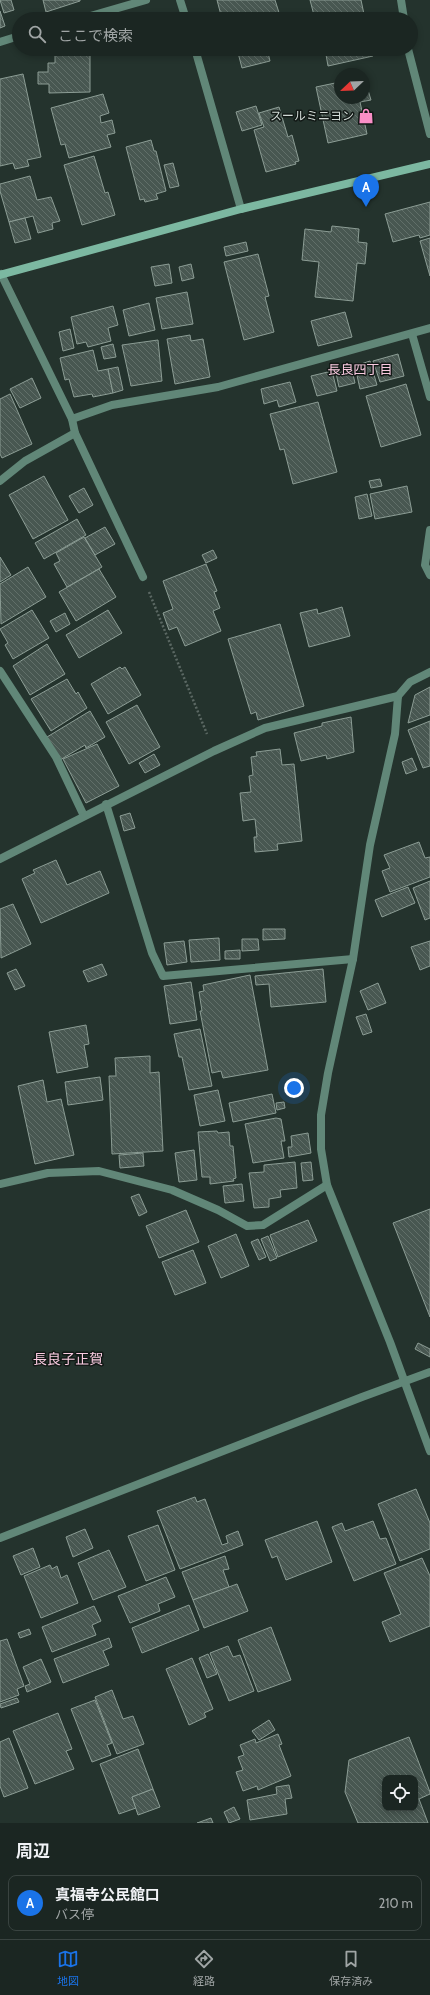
<!DOCTYPE html>
<html lang="ja">
<meta charset="utf-8">
<style>
body{margin:0;font-family:Cabin,"Noto Sans JP",sans-serif;background:#28322f;color:#f1f3f6}
.controls{position:absolute;right:12px;bottom:12px;display:grid;overflow:hidden;border-radius:8px;box-shadow:0 2px 6px #0003}
.controls button{width:36px;height:36px;display:grid;place-items:center;padding:0;border:0;border-bottom:1px solid #394340;background:#1b2622;color:#f1f3f6;font:20px sans-serif}
.compass{position:absolute;left:334px;top:68px;width:36px;height:36px;border-radius:50%;background:#1b2622;box-shadow:0 2px 6px #0003;rotate:247deg}
.you{position:absolute;left:294px;top:1088px;width:14px;height:14px;margin:-10px;border:3px solid #fff;border-radius:50%;background:#1a73e8;box-shadow:0 0 0 6px #1a73e833}
.badge{display:grid;place-items:center;width:26px;height:26px;border-radius:50%;background:#1a73e8;color:#fff;font-size:13px;font-weight:700}
.pin{position:absolute;translate:-50% -33px;filter:drop-shadow(0 1px 2px #0008)}
.pin::after{content:'';position:absolute;top:21px;width:14px;height:12px;background:inherit;clip-path:polygon(0 0,100% 0,50% 100%)}
.list{margin:0;padding:0;list-style:none}
h2{display:flex;justify-content:space-between;align-items:center;height:52px;margin:0;padding:0 16px;font-size:17px}
h2 small{font-size:13px;font-weight:400;color:#a0a5a5}
.list li{display:grid;grid-template-columns:26px 1fr auto;gap:12px;align-items:center;box-sizing:border-box;height:56px;margin:0 8px 8px;padding:0 8px;border:1px solid #394340;border-radius:8px}
.list b{display:block;font-size:15px;white-space:nowrap}
.list p{margin:0;font-size:13px;white-space:nowrap;color:#a0a5a5}
.list em{font-size:13px;font-style:normal;color:#a0a5a5}
.icon{flex:none;width:22px;height:22px;fill:none;stroke:currentColor;stroke-width:2;stroke-linecap:round;stroke-linejoin:round}
.map{position:relative;flex:none;width:430px;height:1823px;overflow:hidden}
.search{position:absolute;background:#1b2622;box-shadow:0 2px 6px #0003;left:12px;right:12px;top:12px;height:44px;display:flex;align-items:center;gap:10px;box-sizing:border-box;padding:0 14px;border-radius:22px;color:#a0a5a5;font-size:15px}
.sheet{height:116px;background:#1b2622}
nav{display:flex;justify-content:space-around;align-items:center;box-sizing:border-box;height:56px;border-top:1px solid #394340;background:#1b2622;font-size:11px;color:#a0a5a5}
nav a{display:grid;justify-items:center;gap:2px}
nav .on{color:#1a73e8}
.map>svg:first-child{display:block}
.building{fill:url(#building-back-hatch);stroke:#8c9d95;fill-rule:evenodd}
.lines{fill:none;stroke-linecap:round;stroke-linejoin:round}
.path{stroke:#5b6863;stroke-width:2.5;stroke-dasharray:2 2;stroke-linecap:butt}
.lane{stroke:#618778;stroke-width:8}
.street{stroke:#618778;stroke-width:8}
.secondary{stroke:#7cb8a1;stroke-width:8}
.labels{text-anchor:middle;stroke-width:3;stroke-linejoin:round;paint-order:stroke}
.poi-label{font-size:12px;fill:#d1dad6;stroke:#121916;text-anchor:end}
.neighbourhood-label{font-size:13px;fill:#f9cae0;stroke:#121916}
.quarter-label{font-size:14px;fill:#f9cae0;stroke:#121916}
</style>
<div class="map">
<svg width="430" height="1823" viewBox="0 0 430 1823">
<defs>
<pattern id="building-back-hatch" width="6" height="6" patternUnits="userSpaceOnUse"><rect width="6" height="6" fill="#485751"/><path d="M-1 5l2 2M0 0l6 6M5-1l2 2" fill="none" stroke="#616f69"/></pattern>
</defs>
<rect width="100%" height="100%" fill="#24332d"/>
<g class="building">
<path d="M0 0H11L14 10 4 13Z"/>
<path d="M43 0H80V1L46 12Z"/>
<path d="M217 0H275L281 19H222Z"/>
<path d="M310 0H361L365 19H315Z"/>
<path d="M0 11 5 26 0 28Z"/>
<path d="M55 49H90V92L49 93V84H38V72H48V63H55Z"/>
<path d="M237 49H267L270 61 242 68Z"/>
<path d="M325 49H372L373 56 328 66Z"/>
<path d="M23 74 41 157 27 160 29 166 15 169 13 163 0 166V79Z"/>
<path d="M364 77 371 100 360 102 367 134 328 143 316 87 340 82V98H364Z"/>
<path d="M103 94 109 113 100 116 101 123 112 120 115 133 107 135 111 147 69 158 65 144 61 145 51 108Z"/>
<path d="M256 106 262 125 242 131 236 112Z"/>
<path d="M279 107 288 137 292 135 299 161 295 162 296 164 266 172 254 130 264 127 259 113Z"/>
<path d="M151 140 154 151H156L166 191 156 194 158 199 145 202 144 199 140 200 126 147Z"/>
<path d="M94 156 105 193 108 192 115 215 82 225 64 165Z"/>
<path d="M173 163 179 186 170 188 164 165Z"/>
<path d="M30 176 37 200 51 197 60 221 52 223 53 229 38 233 33 216 9 222 0 191V184Z"/>
<path d="M430 202V235L420 238 419 235 393 242 385 214Z"/>
<path d="M25 218 31 239 15 243 9 222Z"/>
<path d="M332 226 359 229 358 242 367 243 365 264 357 263 353 301 315 297 319 262 302 260 305 229 331 232Z"/>
<path d="M430 238V276L420 241Z"/>
<path d="M246 242 248 251 226 256 224 247Z"/>
<path d="M258 254 269 296 265 297 274 332 244 340 224 262Z"/>
<path d="M169 264 172 283 155 286 151 267Z"/>
<path d="M191 264 194 278 182 281 179 267Z"/>
<path d="M187 292 193 324 162 329 156 298Z"/>
<path d="M149 303 155 330 129 336 123 310Z"/>
<path d="M113 306 118 325 108 328 111 341 88 347 86 342 77 344 71 317Z"/>
<path d="M345 312 352 337 318 346 311 321Z"/>
<path d="M70 329 74 348 63 351 59 332Z"/>
<path d="M190 335 191 341 203 339 210 377 175 384 167 339Z"/>
<path d="M158 340 162 381 131 386 122 345Z"/>
<path d="M113 344 116 357 104 359 101 347Z"/>
<path d="M93 350 98 371 108 369 113 393 93 397 92 394 74 397 69 379 65 380 60 358Z"/>
<path d="M398 354 404 376 380 382 373 361Z"/>
<path d="M370 361 377 385 360 389 355 366Z"/>
<path d="M118 367 123 390 113 393 108 369Z"/>
<path d="M352 370 355 383 339 387 336 373Z"/>
<path d="M332 371 337 391 317 396 311 376Z"/>
<path d="M32 378 41 398 20 408 10 389Z"/>
<path d="M290 382 296 402 279 407 277 400 264 404 261 389Z"/>
<path d="M406 384 421 435 381 447 366 396Z"/>
<path d="M10 394 32 444 2 458 0 454V399Z"/>
<path d="M318 402 337 472 293 484 284 449 280 450 270 414Z"/>
<path d="M44 476 68 520 33 539 9 495Z"/>
<path d="M380 479 382 486 371 488 369 481Z"/>
<path d="M407 486 412 512 375 519 370 494Z"/>
<path d="M84 488 93 505 79 513 69 496Z"/>
<path d="M367 494 372 516 359 519 355 497Z"/>
<path d="M77 519 86 535 44 559 35 543Z"/>
<path d="M105 527 115 544 95 555 85 538Z"/>
<path d="M84 537 102 567 67 587 54 564 60 561 56 553Z"/>
<path d="M213 550 217 558 206 563 202 555Z"/>
<path d="M0 557 11 575 0 582Z"/>
<path d="M206 564 217 591 214 592 220 608 213 611 221 631 185 646 177 627 169 630 163 613 173 609 163 581Z"/>
<path d="M28 567 46 597 1 624 0 584Z"/>
<path d="M99 569 116 597 76 621 59 592Z"/>
<path d="M342 607 350 636 309 647 300 613 317 609 318 614Z"/>
<path d="M32 610 49 638 13 659 5 645 8 643 0 629Z"/>
<path d="M108 610 122 633 79 658 66 635Z"/>
<path d="M65 613 70 624 56 632 50 621Z"/>
<path d="M280 624 304 706 258 720 256 712 251 714 228 639Z"/>
<path d="M47 644 65 674 30 695 13 666Z"/>
<path d="M120 667 122 669 125 667 141 695 108 714 91 684Z"/>
<path d="M67 679 76 694 78 692 87 708 51 731 31 699Z"/>
<path d="M430 687V715L408 723 415 695Z"/>
<path d="M137 705 160 747 129 764 106 722Z"/>
<path d="M90 711 105 737 86 748 85 745 60 760 47 737Z"/>
<path d="M351 717 354 752 327 759 326 755 301 761 294 733 322 726V723Z"/>
<path d="M430 721V766L423 768 408 730Z"/>
<path d="M97 744 119 786 86 803 63 759Z"/>
<path d="M280 749 282 765 294 764 302 841 277 844 278 850 255 852 254 837H257L255 819 243 821 240 793 251 792 249 776 253 775 251 757 257 756 256 752Z"/>
<path d="M154 754 160 765 145 773 139 763Z"/>
<path d="M412 758 417 770 406 774 402 762Z"/>
<path d="M130 813 135 828 124 831 120 816Z"/>
<path d="M419 842 425 858 430 857V877L390 892 382 871 390 868 384 855Z"/>
<path d="M56 860 67 885 100 871 109 893 41 923 22 879 35 873 33 870Z"/>
<path d="M430 881V918L425 920 413 888Z"/>
<path d="M408 887 415 903 382 917 375 900Z"/>
<path d="M13 904 31 944 1 958 0 909Z"/>
<path d="M263 929H285V939L263 940Z"/>
<path d="M219 938 220 960 191 962 189 940Z"/>
<path d="M242 939H258L259 950 242 951Z"/>
<path d="M184 941 187 962 167 965 164 943Z"/>
<path d="M430 941V966L420 970 411 947Z"/>
<path d="M240 950V959H225V951Z"/>
<path d="M102 964 107 975 88 982 83 971Z"/>
<path d="M16 969 25 986 15 990 7 973Z"/>
<path d="M323 969 326 1002 271 1007 269 984 256 985 255 976Z"/>
<path d="M250 975 268 1070 223 1078 221 1071 212 1073 200 1011H202L199 992 204 991 203 985Z"/>
<path d="M191 982 197 1020 170 1024 164 986Z"/>
<path d="M378 983 386 1003 368 1010 360 991Z"/>
<path d="M366 1014 372 1032 363 1035 356 1017Z"/>
<path d="M86 1025 89 1044 84 1045 88 1067 57 1073 49 1032Z"/>
<path d="M200 1029 212 1086 189 1090 182 1057H179L174 1034Z"/>
<path d="M150 1056V1073L159 1072 163 1151 112 1154 109 1076H116L115 1058Z"/>
<path d="M100 1077 103 1100 68 1105 65 1082Z"/>
<path d="M43 1080 47 1102 61 1099 74 1155 35 1164 18 1086Z"/>
<path d="M218 1090 225 1121 200 1126 194 1095Z"/>
<path d="M272 1094 276 1113 233 1122 229 1103Z"/>
<path d="M284 1102 285 1108 277 1110 276 1103Z"/>
<path d="M276 1118 281 1119 285 1141H281L284 1158 253 1163 245 1124Z"/>
<path d="M217 1131 218 1133 229 1132 230 1146H233L236 1178 233 1179 234 1181 210 1184V1177H202L198 1132Z"/>
<path d="M308 1133 311 1153 289 1157 288 1147H292L291 1136Z"/>
<path d="M194 1150 197 1180 179 1182 175 1153Z"/>
<path d="M143 1153 144 1166 120 1168 119 1155Z"/>
<path d="M295 1162 297 1188 280 1190 281 1197 269 1199V1207L254 1208 249 1173 264 1172V1165Z"/>
<path d="M311 1162 313 1180 303 1181 301 1163Z"/>
<path d="M242 1184 244 1201 225 1203 223 1186Z"/>
<path d="M139 1194 147 1212 139 1216 131 1197Z"/>
<path d="M430 1209V1317L393 1223Z"/>
<path d="M186 1210 199 1242 159 1258 146 1226Z"/>
<path d="M308 1220 317 1241 278 1257 270 1235Z"/>
<path d="M236 1234 249 1266 221 1278 208 1246Z"/>
<path d="M268 1236 277 1258 270 1261 261 1239Z"/>
<path d="M258 1239 266 1257 259 1260 251 1242Z"/>
<path d="M193 1250 206 1283 175 1295 162 1262Z"/>
<path d="M418 1343 430 1349V1357L415 1349Z"/>
<path d="M416 1489 430 1523V1549L400 1561 378 1504Z"/>
<path d="M195 1497 197 1502 205 1499 222 1545 228 1543 226 1536 238 1531 243 1545 180 1569 157 1511Z"/>
<path d="M317 1521 332 1562 286 1580 277 1556 272 1558 265 1540Z"/>
<path d="M373 1521 380 1539 386 1538 396 1564 354 1581 332 1527 342 1523 345 1531Z"/>
<path d="M158 1525 175 1570 146 1581 128 1536Z"/>
<path d="M85 1529 93 1548 73 1557 66 1537Z"/>
<path d="M33 1548 40 1567 21 1575 13 1556Z"/>
<path d="M109 1550 126 1587 93 1600 78 1563Z"/>
<path d="M225 1556 229 1569 223 1570 229 1587 193 1600 182 1572Z"/>
<path d="M422 1558 430 1576V1626L390 1642 382 1622 401 1614 384 1573Z"/>
<path d="M50 1565 52 1569 57 1566 61 1578 67 1575 78 1603 41 1618 24 1576Z"/>
<path d="M166 1577 175 1597 158 1604 160 1611 130 1623 118 1596Z"/>
<path d="M237 1584 248 1611 204 1628 193 1600Z"/>
<path d="M189 1605 199 1630 142 1653 132 1628Z"/>
<path d="M94 1606 101 1621 92 1625 96 1635 52 1652 42 1627Z"/>
<path d="M271 1627 291 1680 258 1692 238 1640Z"/>
<path d="M29 1629 31 1634 20 1638 18 1633Z"/>
<path d="M109 1638 112 1647 103 1651 109 1665 63 1683 54 1659Z"/>
<path d="M7 1639 24 1686 17 1689 19 1695 0 1702V1641Z"/>
<path d="M228 1646 233 1657 240 1655 254 1691 229 1701 210 1653Z"/>
<path d="M208 1654 217 1674 207 1678 199 1658Z"/>
<path d="M192 1658 213 1709 204 1713 206 1717 189 1725 166 1669Z"/>
<path d="M41 1659 51 1682 27 1692 25 1686 30 1684 23 1667Z"/>
<path d="M112 1690 123 1719 133 1716 144 1744 117 1754 95 1697Z"/>
<path d="M17 1698 19 1702 1 1708 0 1704Z"/>
<path d="M95 1700 112 1743 107 1745 111 1755 92 1762 71 1709Z"/>
<path d="M58 1713 72 1749 66 1751 74 1769 35 1784 13 1731Z"/>
<path d="M269 1720 275 1730 259 1740 252 1731Z"/>
<path d="M278 1734 282 1744 279 1745 291 1776 258 1790 257 1786 243 1791 236 1772 243 1770 238 1757 244 1755 240 1745 255 1739 256 1743Z"/>
<path d="M409 1737 430 1792V1794L419 1799 428 1823H358L345 1792 349 1760ZM385 1778H415V1808H385Z"/>
<path d="M9 1738 28 1788 4 1797 0 1786V1742Z"/>
<path d="M138 1749 153 1789 132 1797 136 1808 119 1814 100 1764Z"/>
<path d="M289 1785 292 1798 285 1799 287 1814 250 1820 247 1800 277 1794 276 1787Z"/>
<path d="M153 1789 160 1807 138 1815 132 1797Z"/>
<path d="M234 1807 240 1819 229 1823 224 1812Z"/>
<path d="M211 1818 213 1823H197Z"/>
</g>
<g class="lines">
<path class="path" d="M149 592 207 734"/>
<g class="lane">
<path d="M0 671 56 757 84 816"/>
<path d="M106 804 152 953 163 976 353 959"/>
</g>
<g class="street">
<path d="M180 0 186 19"/>
<path d="M401 0 404 19"/>
<path d="M80 19 146 0"/>
<path d="M0 42 19 36"/>
<path d="M195 49 241 209"/>
<path d="M408 49 430 134"/>
<path d="M1 274 72 419 112 405 218 387 430 328"/>
<path d="M412 334 430 397"/>
<path d="M75 433 143 577"/>
<path d="M0 481 25 461 75 433 72 419"/>
<path d="M430 530 425 565 430 575"/>
<path d="M430 672 410 682 398 696 395 734 370 845 353 959 328 1073 321 1115V1149L327 1185 390 1342 430 1451"/>
<path d="M0 859 214 751 265 728 398 696"/>
<path d="M0 1184 48 1173 99 1171 172 1190 218 1210 247 1226 263 1225 327 1185"/>
<path d="M0 1538 362 1397 430 1372"/>
</g>
<path class="secondary" d="M0 275 241 209 430 164"/>
</g>
<defs>
<g id="shop-bare" transform="scale(1.2)"><path d="M-5-2.5h2.3a2.7 3.5 0 0 1 5.4 0H5L5.5 6h-11ZM-1.5-2.5h3a1.5 2.3 0 0 0-3 0Z" fill="#fa8fc7" stroke="#121916" stroke-width="2.5" paint-order="stroke"/></g>
</defs>
<g fill-rule="evenodd">
<use href="#shop-bare" x="366" y="116"/>
</g>
<g class="labels">
<g class="poi-label">
<text x="354" y="120">スールミニヨン</text>
</g>
<g class="neighbourhood-label">
<text x="360" y="374">長良四丁目</text>
</g>
<g class="quarter-label">
<text x="68" y="1364">長良子正賀</text>
</g>
</g>
</svg>
<div class="controls">
<button><svg class="icon" aria-label="locate" viewBox="0 0 24 24"><circle cx="12" cy="12" r="6"/><path d="M12 2v4M12 18v4M2 12h4M18 12h4"/></svg></button>
</div>
<svg class="compass" viewBox="-18 -18 36 36"><path d="M0-13l5 13h-10z" fill="#e53935"/><path d="M0 13l5-13h-10z" fill="#a0a5a5"/></svg>
<div class="you"></div>
<div class="pin badge" style="left:366px;top:207px">A</div>
<div class="search"><svg class="icon" aria-label="search" viewBox="0 0 24 24"><circle cx="10" cy="10" r="6"/><path d="M15 15l6 6"/></svg>ここで検索</div>
</div>
<section class="sheet">
<h2>周辺<small></small></h2>
<ul class="list">
<li><span class="badge">A</span><div><b>真福寺公民館口</b><p>バス停</p></div><em>210 m</em></li>
</ul>
</section>
<nav>
<a class="on"><svg class="icon" aria-label="map" viewBox="0 0 24 24"><path d="M3 6l6-2 6 2 6-2v14l-6 2-6-2-6 2zM9 4v14M15 6v14"/></svg>地図</a>
<a><svg class="icon" aria-label="directions" viewBox="0 0 24 24"><path d="M12 3l9 9-9 9-9-9zM9 14v-3h6M13 9l2 2-2 2"/></svg>経路</a>
<a><svg class="icon" aria-label="saved" viewBox="0 0 24 24"><path d="M7 4h10v16l-5-4-5 4z"/></svg>保存済み</a>
</nav>
